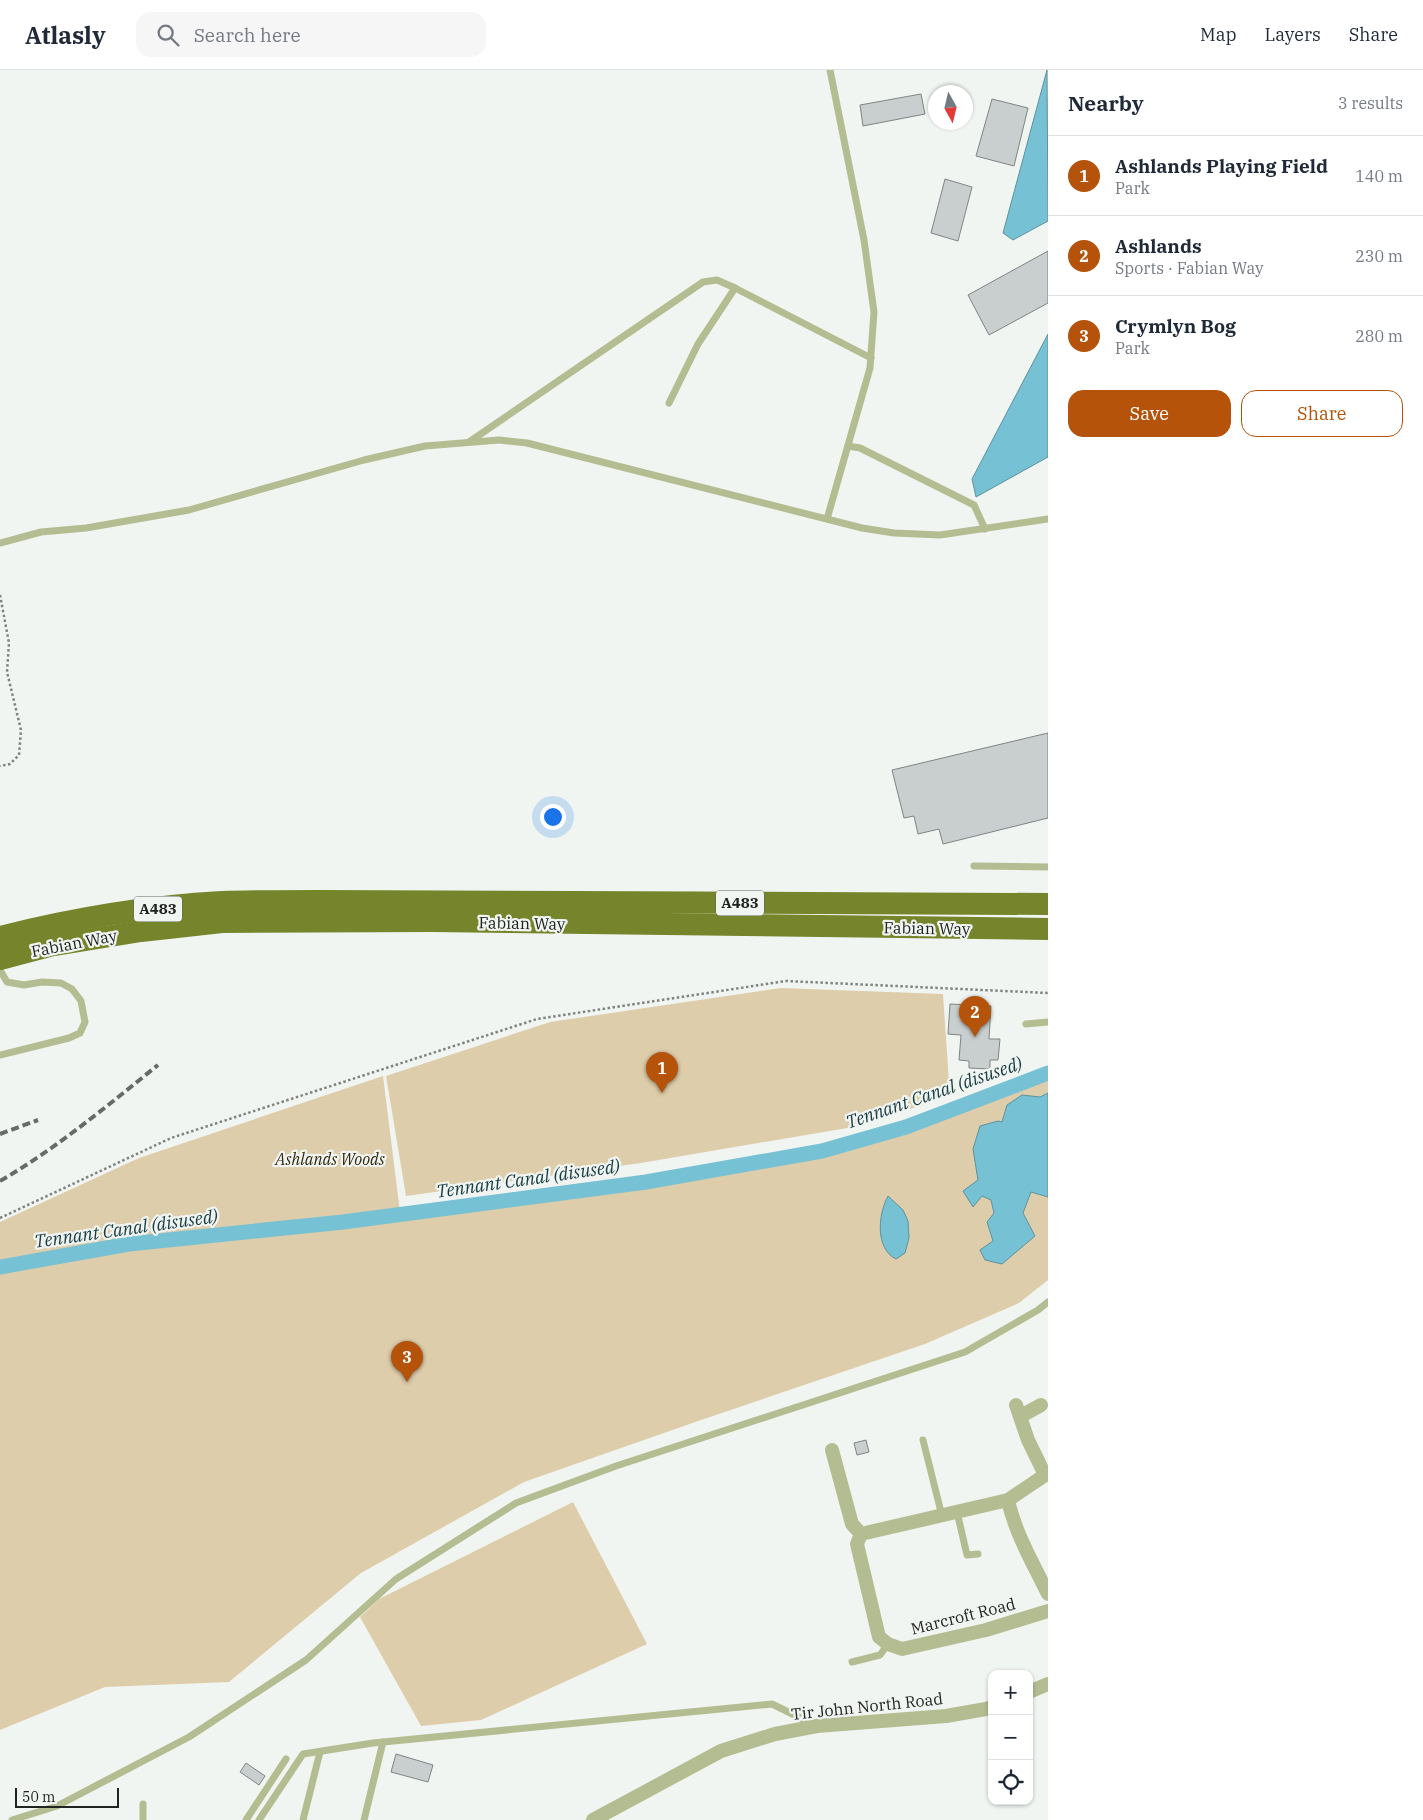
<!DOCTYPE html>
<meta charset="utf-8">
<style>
body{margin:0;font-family:"IBM Plex Serif",serif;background:#f6f6f7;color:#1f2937}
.controls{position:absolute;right:15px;bottom:15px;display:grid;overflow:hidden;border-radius:10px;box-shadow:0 1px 4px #0004}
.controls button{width:45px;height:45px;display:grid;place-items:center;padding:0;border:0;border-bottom:1px solid #e0e1e3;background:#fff;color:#1f2937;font:25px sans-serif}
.compass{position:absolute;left:928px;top:15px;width:45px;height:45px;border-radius:50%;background:#fff;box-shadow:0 1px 4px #0004;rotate:172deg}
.scale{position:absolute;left:15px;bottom:12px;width:104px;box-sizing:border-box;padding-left:5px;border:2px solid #212321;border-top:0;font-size:14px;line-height:18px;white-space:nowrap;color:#212321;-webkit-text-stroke:4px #f1f5f1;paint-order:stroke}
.you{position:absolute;left:552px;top:746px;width:18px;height:18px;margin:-12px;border:4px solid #fff;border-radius:50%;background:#1a73e8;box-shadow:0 0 0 8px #1a73e833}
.badge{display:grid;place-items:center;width:32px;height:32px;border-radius:50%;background:#b45309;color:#fff;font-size:16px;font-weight:700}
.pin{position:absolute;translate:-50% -41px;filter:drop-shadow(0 1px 2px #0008)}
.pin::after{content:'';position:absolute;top:26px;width:18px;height:15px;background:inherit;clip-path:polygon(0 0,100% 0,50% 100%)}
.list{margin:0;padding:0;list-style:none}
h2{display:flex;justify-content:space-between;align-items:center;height:65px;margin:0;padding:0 20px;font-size:21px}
h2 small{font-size:16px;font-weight:400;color:#747a83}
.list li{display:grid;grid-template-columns:32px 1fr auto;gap:15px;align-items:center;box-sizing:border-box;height:80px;padding:0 20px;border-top:1px solid #e0e1e3}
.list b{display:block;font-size:19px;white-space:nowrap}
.list p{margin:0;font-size:16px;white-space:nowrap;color:#747a83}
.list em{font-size:16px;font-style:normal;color:#747a83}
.actions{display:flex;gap:10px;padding:15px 20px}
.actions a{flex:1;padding:11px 0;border:1px solid #b45309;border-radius:15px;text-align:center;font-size:18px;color:#b45309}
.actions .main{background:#b45309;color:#fff}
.icon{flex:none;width:28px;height:28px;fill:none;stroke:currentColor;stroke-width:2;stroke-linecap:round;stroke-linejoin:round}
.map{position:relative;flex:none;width:1048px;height:1750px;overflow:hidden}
header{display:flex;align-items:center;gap:30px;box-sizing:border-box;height:70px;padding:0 25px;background:#fff;border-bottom:1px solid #e0e1e3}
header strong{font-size:24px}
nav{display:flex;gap:28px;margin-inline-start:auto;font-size:18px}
.search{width:350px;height:45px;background:#f6f6f7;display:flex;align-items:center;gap:12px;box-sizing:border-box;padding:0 18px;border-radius:15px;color:#747a83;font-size:19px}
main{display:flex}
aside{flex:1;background:#fff}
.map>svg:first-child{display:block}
.green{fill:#decdaa}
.water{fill:#77c1d4;stroke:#5d929e}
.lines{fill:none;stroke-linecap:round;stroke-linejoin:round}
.canal{stroke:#77c1d4;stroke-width:15}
.building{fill:#c8cfce;stroke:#7f8584}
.path{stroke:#808380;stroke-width:2.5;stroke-dasharray:2.5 2.5;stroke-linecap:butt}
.service{stroke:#b4bd91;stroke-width:7}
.minor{stroke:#b4bd91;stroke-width:14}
.trunk{stroke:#76842c;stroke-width:22}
.rail{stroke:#676a67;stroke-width:4;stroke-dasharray:8 4;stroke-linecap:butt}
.labels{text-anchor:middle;stroke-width:4.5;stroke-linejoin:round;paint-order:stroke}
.shield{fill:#f1f5f1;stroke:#5f625f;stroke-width:1}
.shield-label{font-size:15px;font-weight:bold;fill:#212321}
.street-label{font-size:16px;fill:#212321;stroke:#f1f5f1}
.park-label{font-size:16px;font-style:italic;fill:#33270e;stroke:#f1f5f1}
.water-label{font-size:18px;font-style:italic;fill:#183c44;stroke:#f1f5f1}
</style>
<header>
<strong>Atlasly</strong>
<div class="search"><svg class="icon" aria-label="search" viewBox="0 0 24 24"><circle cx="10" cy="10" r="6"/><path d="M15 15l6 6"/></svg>Search here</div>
<nav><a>Map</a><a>Layers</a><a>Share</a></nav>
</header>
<main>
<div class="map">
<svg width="1048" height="1750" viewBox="0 0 1048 1750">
<rect width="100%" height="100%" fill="#f1f5f1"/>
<g class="green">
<path d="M781 918 943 924 949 1012 922 1035 859 1056 641 1093 406 1126 386 1006 550 952Z"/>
<path d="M1048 1003V1210L1019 1233 925 1274 701 1350 524 1412 361 1503 229 1612 105 1617 0 1660V1197L129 1174 343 1152 646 1112 822 1081 906 1057Z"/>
<path d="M383 1006 400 1142 343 1150 128 1171 0 1194V1152L139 1088Z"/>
<path d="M573 1432 647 1574 481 1650 421 1656 360 1547 379 1529Z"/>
</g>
<g class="water">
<path d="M1047 0 1048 151 1013 170 1003 163Z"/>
<path d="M1048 264V387L976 427 972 409Z"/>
<path d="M1048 1023V1127L1031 1122 1023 1143 1035 1166 1002 1194 985 1190 980 1180 993 1171 987 1152 994 1143 991 1130 982 1126 973 1137 963 1121 978 1110 973 1079 980 1056 998 1051 1002 1052 1007 1035 1022 1025 1040 1027Z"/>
<path d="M888 1126 903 1140 908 1151 909 1168 905 1183 896 1189C875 1179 878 1144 888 1126Z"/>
</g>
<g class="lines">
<path class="canal" d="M0 1197 129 1174 343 1152 646 1112 822 1081 906 1057 1048 1003"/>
</g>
<g class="building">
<path d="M921 24 925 44 863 56 860 35Z"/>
<path d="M992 29 1028 38 1014 96 976 86Z"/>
<path d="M945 109 972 117 958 171 931 163Z"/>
<path d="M1048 181V233L989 265 968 225Z"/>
<path d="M1048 663V748L943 774 939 759 918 764 914 746 904 748 892 700Z"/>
<path d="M950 934 991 936 989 969H1000L998 990H990V999L969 998V991L959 990 961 965 948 964Z"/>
<path d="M866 1370 869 1382 857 1385 854 1373Z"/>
<path d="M396 1684 433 1695 428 1712 391 1702Z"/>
<path d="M246 1693 265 1706 259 1715 240 1702Z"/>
</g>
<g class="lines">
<g class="path">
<path d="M0 525 9 573 7 602 21 660 19 685 10 694 0 696"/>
<path d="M0 1148 171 1068 537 949 786 911 1048 923"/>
</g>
<g class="service">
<path d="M669 333 698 274 735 218"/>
<path d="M469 372 703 212 717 210 735 218 871 288"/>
<path d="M848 376 860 378 974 435 985 459"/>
<path d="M827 449 870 298 874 242 864 170 830 0"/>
<path d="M0 473 41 462 86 458 189 440 364 390 425 376 499 370 527 373 862 458 894 463 940 465 1048 449"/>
<path d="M974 796 1048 797"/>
<path d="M0 900 7 912 24 915 42 912 61 913 72 919 81 931 85 952 80 963 69 968 0 985"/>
<path d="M1026 954 1048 952"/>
<path d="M923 1370 942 1446"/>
<path d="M957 1442 967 1485 978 1484"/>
<path d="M852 1592 880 1585 888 1574"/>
<path d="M143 1734V1750"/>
<path d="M12 1750 57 1736 189 1667 306 1590 396 1509 516 1433 616 1396 965 1282 1038 1240 1048 1232"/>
<path d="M246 1750 286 1689"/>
<path d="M259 1750 303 1684 373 1673 772 1634 815 1655"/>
<path d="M303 1750 320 1682"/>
<path d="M364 1750 383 1672"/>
</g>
<g class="minor">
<path d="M1016 1335 1028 1370 1045 1405"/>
<path d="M1021 1346 1041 1335"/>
<path d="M832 1380 852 1454 861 1464"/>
<path d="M1048 1403 1008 1430 861 1464 857 1474 879 1567 888 1574 902 1579 986 1560 1048 1541"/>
<path d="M1008 1430C1015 1463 1033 1493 1048 1524"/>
<path d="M1029 1622 1048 1614"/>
<path d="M593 1750 721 1681 775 1664 817 1656 946 1646 986 1639 992 1637"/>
</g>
<g class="trunk">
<path d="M0 867C71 849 149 836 222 832 254 831 286 831 318 831L1048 834"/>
<path d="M0 889 49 876 141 861 222 852 432 851 1048 859"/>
</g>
<g class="rail">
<path d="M0 1064 38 1050"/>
<path d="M0 1111C57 1078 107 1036 158 995"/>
</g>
</g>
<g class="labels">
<g class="shield">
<rect x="716" y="820.5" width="48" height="25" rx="4"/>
<rect x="134" y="826.5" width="48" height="25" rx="4"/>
</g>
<g class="shield-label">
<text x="740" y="838">A483</text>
<text x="158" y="844">A483</text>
</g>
<g class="street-label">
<text transform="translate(522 853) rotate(1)" y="6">Fabian Way</text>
<text transform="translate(927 858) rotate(1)" y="6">Fabian Way</text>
<text transform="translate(74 873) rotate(-11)" y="6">Fabian Way</text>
<text transform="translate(963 1546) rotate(-14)" y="6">Marcroft Road</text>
<text transform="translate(867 1636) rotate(-6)" y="6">Tir John North Road</text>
</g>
<g class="park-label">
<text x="330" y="1095">Ashlands Woods</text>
</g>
<g class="water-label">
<text transform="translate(934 1023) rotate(-19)" y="6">Tennant Canal (disused)</text>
<text transform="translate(528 1109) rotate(-8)" y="6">Tennant Canal (disused)</text>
<text transform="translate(126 1159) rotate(-8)" y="6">Tennant Canal (disused)</text>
</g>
</g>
</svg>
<div class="controls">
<button>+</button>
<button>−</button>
<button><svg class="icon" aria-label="locate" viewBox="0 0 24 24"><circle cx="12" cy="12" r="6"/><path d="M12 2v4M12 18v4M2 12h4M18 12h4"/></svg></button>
</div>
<svg class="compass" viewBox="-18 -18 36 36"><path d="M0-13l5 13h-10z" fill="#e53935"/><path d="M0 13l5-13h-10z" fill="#747a83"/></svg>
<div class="scale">50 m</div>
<div class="you"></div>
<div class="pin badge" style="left:662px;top:1023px">1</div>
<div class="pin badge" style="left:975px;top:967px">2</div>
<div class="pin badge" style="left:407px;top:1312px">3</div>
</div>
<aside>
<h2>Nearby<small>3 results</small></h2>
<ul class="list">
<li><span class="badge">1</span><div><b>Ashlands Playing Field</b><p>Park</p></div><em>140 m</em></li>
<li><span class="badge">2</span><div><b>Ashlands</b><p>Sports · Fabian Way</p></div><em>230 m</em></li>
<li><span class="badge">3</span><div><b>Crymlyn Bog</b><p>Park</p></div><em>280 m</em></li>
</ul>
<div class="actions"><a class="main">Save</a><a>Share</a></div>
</aside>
</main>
